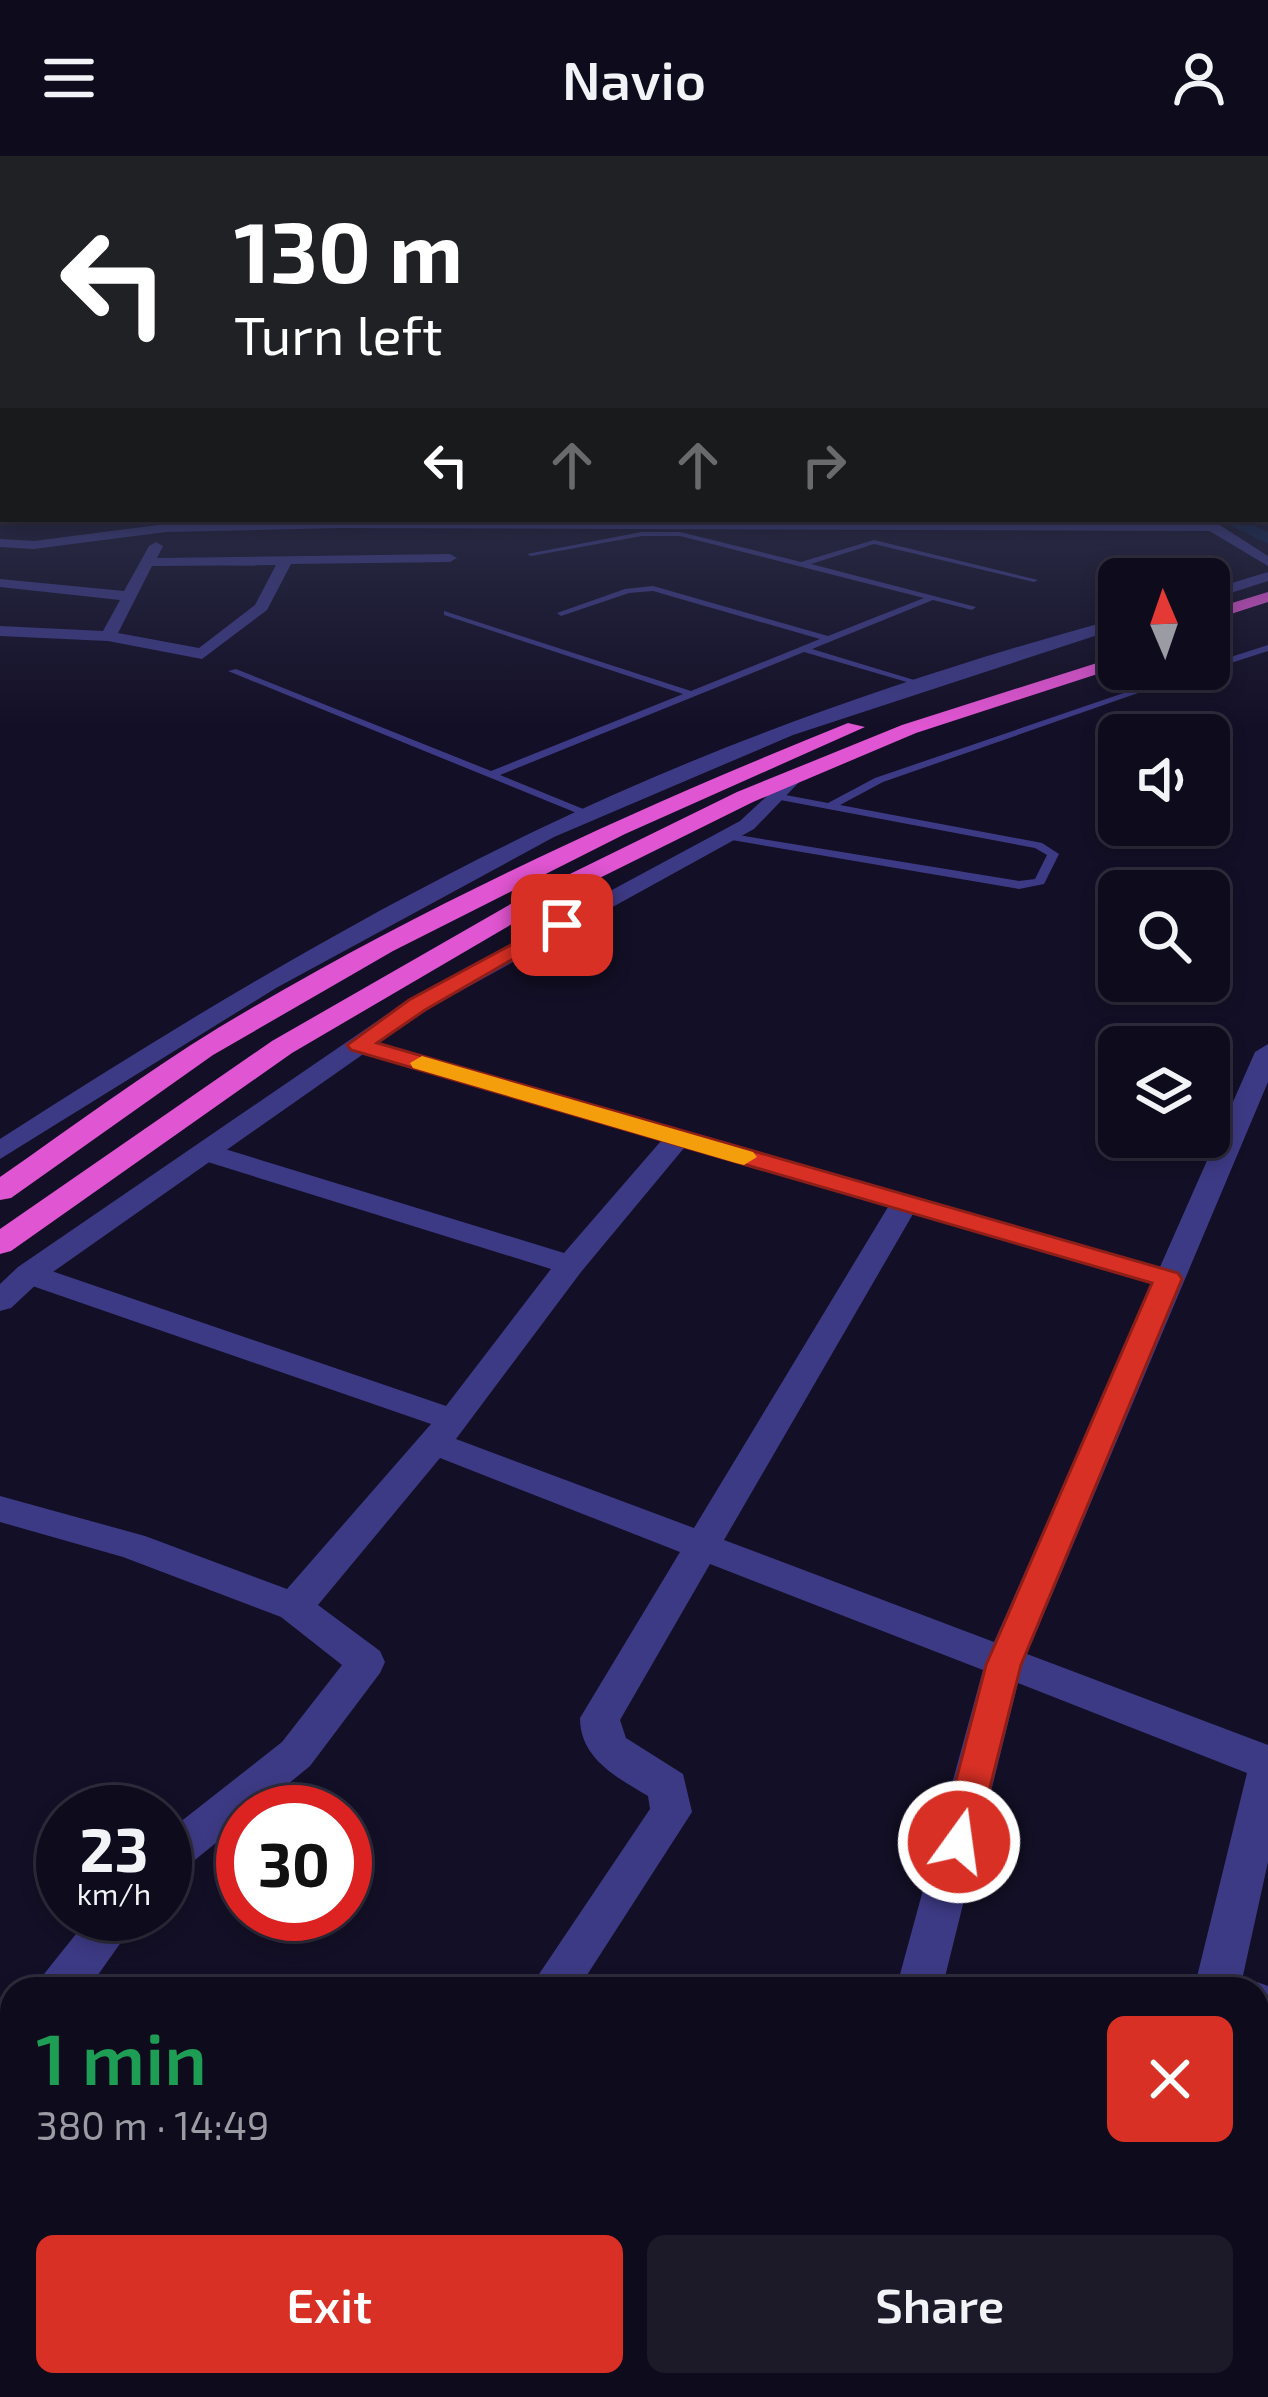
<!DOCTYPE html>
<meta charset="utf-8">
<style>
body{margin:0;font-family:"Exo 2",sans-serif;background:#1c1929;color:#f1f3f6;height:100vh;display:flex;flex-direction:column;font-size:45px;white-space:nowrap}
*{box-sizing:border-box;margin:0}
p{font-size:39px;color:#9b9ba3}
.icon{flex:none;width:66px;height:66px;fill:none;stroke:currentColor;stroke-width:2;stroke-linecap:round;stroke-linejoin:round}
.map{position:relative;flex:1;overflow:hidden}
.panel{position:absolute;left:0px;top:1821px;width:1269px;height:420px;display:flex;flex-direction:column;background:#0e0b1c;border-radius:36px 36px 0 0;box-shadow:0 6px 18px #0003,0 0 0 3px #2e2b3b}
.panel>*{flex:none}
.hud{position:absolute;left:0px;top:0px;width:1269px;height:366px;box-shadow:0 6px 18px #0003,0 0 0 3px #2e2b3b;background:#202124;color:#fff;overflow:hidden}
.needle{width:78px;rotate:358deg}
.controls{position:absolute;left:1098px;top:402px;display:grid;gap:24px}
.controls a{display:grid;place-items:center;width:132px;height:132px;border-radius:18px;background:#0e0b1c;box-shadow:0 6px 18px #0003,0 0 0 3px #2e2b3b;font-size:60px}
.speed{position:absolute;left:36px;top:1629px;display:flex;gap:24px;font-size:60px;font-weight:700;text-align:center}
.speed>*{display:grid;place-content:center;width:156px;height:156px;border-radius:50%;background:#0e0b1c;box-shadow:0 6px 18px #0003,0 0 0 3px #2e2b3b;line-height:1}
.speed small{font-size:30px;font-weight:400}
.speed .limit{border:18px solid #d22;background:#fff;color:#111}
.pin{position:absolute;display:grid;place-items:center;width:102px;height:102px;color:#fff;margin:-51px;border-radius:24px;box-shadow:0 6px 18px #0006}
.me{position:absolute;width:132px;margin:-66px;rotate:14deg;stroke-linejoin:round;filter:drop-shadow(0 0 9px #0008)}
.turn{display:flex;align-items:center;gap:42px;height:252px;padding:0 36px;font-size:54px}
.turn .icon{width:156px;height:156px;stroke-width:2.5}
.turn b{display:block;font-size:84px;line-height:102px}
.lanes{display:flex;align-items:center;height:114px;padding:0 36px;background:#0003;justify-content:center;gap:60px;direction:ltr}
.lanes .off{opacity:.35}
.round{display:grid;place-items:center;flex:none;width:126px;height:126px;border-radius:18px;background:#1c1929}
.summary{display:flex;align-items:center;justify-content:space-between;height:204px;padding:0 36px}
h1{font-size:72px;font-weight:600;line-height:90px;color:#1e9e55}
.cta{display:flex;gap:24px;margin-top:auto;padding:24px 36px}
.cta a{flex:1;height:138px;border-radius:18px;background:#d93025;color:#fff;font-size:48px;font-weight:600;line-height:138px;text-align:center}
.cta a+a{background:#1c1929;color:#f1f3f6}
header{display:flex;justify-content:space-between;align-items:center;height:156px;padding:0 36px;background:#0e0b1c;font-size:54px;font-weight:600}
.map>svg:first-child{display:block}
</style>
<header><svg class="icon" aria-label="menu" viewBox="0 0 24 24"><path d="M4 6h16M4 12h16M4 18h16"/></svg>Navio<svg class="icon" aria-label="person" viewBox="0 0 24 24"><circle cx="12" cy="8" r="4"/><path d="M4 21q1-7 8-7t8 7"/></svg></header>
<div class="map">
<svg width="1268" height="2241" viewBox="0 0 1268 2241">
<rect width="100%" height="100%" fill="#130f26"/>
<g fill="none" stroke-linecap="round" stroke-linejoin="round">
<!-- canal -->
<path fill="#0c2248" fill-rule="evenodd" d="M1217 363H1240L1268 376V388Z"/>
<!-- service -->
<path fill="#3d3a85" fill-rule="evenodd" d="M642 376H680L801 406 874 384 1038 424 1034 426 874 388 811 408 976 451 972 454 933 444 812 493 924 527V531L804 496 500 619 593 657 594 659 589 662 228 515 236 513 491 615 683 538 444 459V455L691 535 820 483 653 435 629 437 561 460 557 457 625 433 653 430 828 480 924 442 680 380H642L531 400 527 398Z
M1268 489V495L1212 513H1207L883 626 840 649 1042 687 1059 698 1044 728 1019 733 726 683 720 680 726 677 1019 725 1035 723 1047 699 1035 692 775 643 770 640 775 637 828 647 875 622 1194 513H1209V508Z"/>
<!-- minor -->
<path fill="#3d3a85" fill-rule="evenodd" d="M1266 258H1268V264H1266Z
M0 259H3V265H0Z
M0 282H3V290H0Z
M1268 307V315L1266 316V308Z
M0 314H3V322H0Z
M1266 339H1268V347H1266Z
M0 341H3V349H0Z
M338 364 1213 367 1220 371 1213 375 338 372 166 376 34 393 0 391V383L34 385 166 368Z
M156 386 163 390 157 402 450 398 457 402 450 406 291 408 267 454 202 503 108 485 0 480V470L103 475 120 444 0 431V423L124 435 149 390ZM276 409 255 449 199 492 118 477 152 410Z
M359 882 1160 1111 1255 896 1268 888V926L1027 1498 1268 1589V1706L1240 1833H1194L1247 1617 1018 1527 942 1833H896L983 1514 710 1408 620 1564 626 1582 683 1618 692 1656 578 1833H529L650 1653 648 1640C618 1622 580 1603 580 1562L680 1396 440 1302 318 1449 380 1495 385 1506 380 1517 310 1610 254 1656H243V1665L180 1716 165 1722V1678L282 1586 342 1509 281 1461 123 1401 0 1366V1340L145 1380 287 1433 431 1268 18 1125 14 1118 18 1111H40L446 1250 551 1113 195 1002 191 996 195 990H215L564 1097 661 985 350 894 347 889ZM684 992 888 1051 694 1372 456 1283 581 1116ZM913 1058 1153 1128 994 1486 724 1384Z
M92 1758H141L88 1833H37L44 1818Z
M1257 1826 1268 1830V1874L1257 1870V1833H1241Z
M12 1874V1934L0 1938V1879Z
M1268 2053V2241H1231L1232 2229H1257V2057Z
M252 2229H309L304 2241H247Z
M713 2229H770L765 2241H708Z
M931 2229H1008L1013 2241H936Z"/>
<!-- tertiary -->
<path fill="#3d3a85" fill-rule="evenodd" d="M1266 356H1268V365L1262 363H1266Z
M1208 368H1218L1268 400V410L1208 374Z
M1268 416V425L1209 444V434Z
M1119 462V472L793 579 554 681 276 832 0 1003V983C174 871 350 764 537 674 722 585 921 516 1119 462Z
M794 615 804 621 754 673 426 854 40 1125 11 1152 0 1155V1128L18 1111 408 844 740 665Z"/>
<!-- trunk -->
<path fill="#e055d1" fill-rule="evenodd" d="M1268 436V446L1209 465V454Z
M1119 500V511L916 577 753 646 541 751 292 897 11 1095 0 1098V1073L272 885 523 741 737 636 902 569Z
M848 567 865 571 625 678 393 795 213 899 11 1042 0 1044V1021C72 971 143 918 218 872 418 752 632 654 848 567Z"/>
</g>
<!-- sky -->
<linearGradient id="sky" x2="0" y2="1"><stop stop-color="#0a0815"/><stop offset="0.45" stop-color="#333752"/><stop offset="1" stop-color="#333752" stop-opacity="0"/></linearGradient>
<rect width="1268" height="571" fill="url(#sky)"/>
<!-- route -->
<path fill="#d93025" stroke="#8d1f18" stroke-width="3" d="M555 765 572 769 425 854 377 887 1178 1117 1182 1123 1021 1509 973 1698 959 1703 946 1698 940 1686 986 1509 1152 1127 351 894 347 889 409 844Z"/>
<!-- slow -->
<path fill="#f59e0b" d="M422 900 753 996 757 1001 744 1009 736 1007 413 912 410 907Z"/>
</svg>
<div class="controls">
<a><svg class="needle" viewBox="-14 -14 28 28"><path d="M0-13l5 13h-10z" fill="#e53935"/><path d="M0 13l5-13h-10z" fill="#9b9ba3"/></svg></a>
<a><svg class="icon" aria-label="sound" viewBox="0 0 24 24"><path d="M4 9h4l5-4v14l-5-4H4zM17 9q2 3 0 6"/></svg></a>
<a><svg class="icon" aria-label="search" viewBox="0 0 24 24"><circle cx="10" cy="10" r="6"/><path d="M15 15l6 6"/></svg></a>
<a><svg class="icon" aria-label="layers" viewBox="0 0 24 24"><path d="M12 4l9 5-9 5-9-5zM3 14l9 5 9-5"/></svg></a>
</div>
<div class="speed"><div>23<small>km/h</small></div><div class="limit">30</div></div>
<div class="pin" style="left:562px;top:769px;background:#d93025"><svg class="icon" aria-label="arrive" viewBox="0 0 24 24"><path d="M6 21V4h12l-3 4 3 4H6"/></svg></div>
<svg class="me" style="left:959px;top:1686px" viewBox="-20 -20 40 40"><circle r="17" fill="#d93025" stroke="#fff" stroke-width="3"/><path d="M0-11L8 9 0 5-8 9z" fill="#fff"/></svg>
<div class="hud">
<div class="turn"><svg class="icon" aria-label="left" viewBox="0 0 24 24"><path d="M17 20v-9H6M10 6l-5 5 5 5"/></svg><div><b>130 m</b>Turn left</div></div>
<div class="lanes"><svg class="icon" aria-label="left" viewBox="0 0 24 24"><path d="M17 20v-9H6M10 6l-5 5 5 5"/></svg><svg class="icon off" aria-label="ahead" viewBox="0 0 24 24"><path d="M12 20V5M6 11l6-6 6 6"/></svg><svg class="icon off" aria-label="ahead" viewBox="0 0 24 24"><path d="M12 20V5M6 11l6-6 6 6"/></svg><svg class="icon off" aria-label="right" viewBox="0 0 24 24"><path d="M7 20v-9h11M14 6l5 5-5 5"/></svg></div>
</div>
<section class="panel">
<div class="summary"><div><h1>1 min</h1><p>380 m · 14:49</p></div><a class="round" style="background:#d93025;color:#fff"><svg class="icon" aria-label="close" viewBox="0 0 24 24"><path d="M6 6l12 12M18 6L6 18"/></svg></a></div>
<div class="cta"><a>Exit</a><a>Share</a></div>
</section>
</div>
